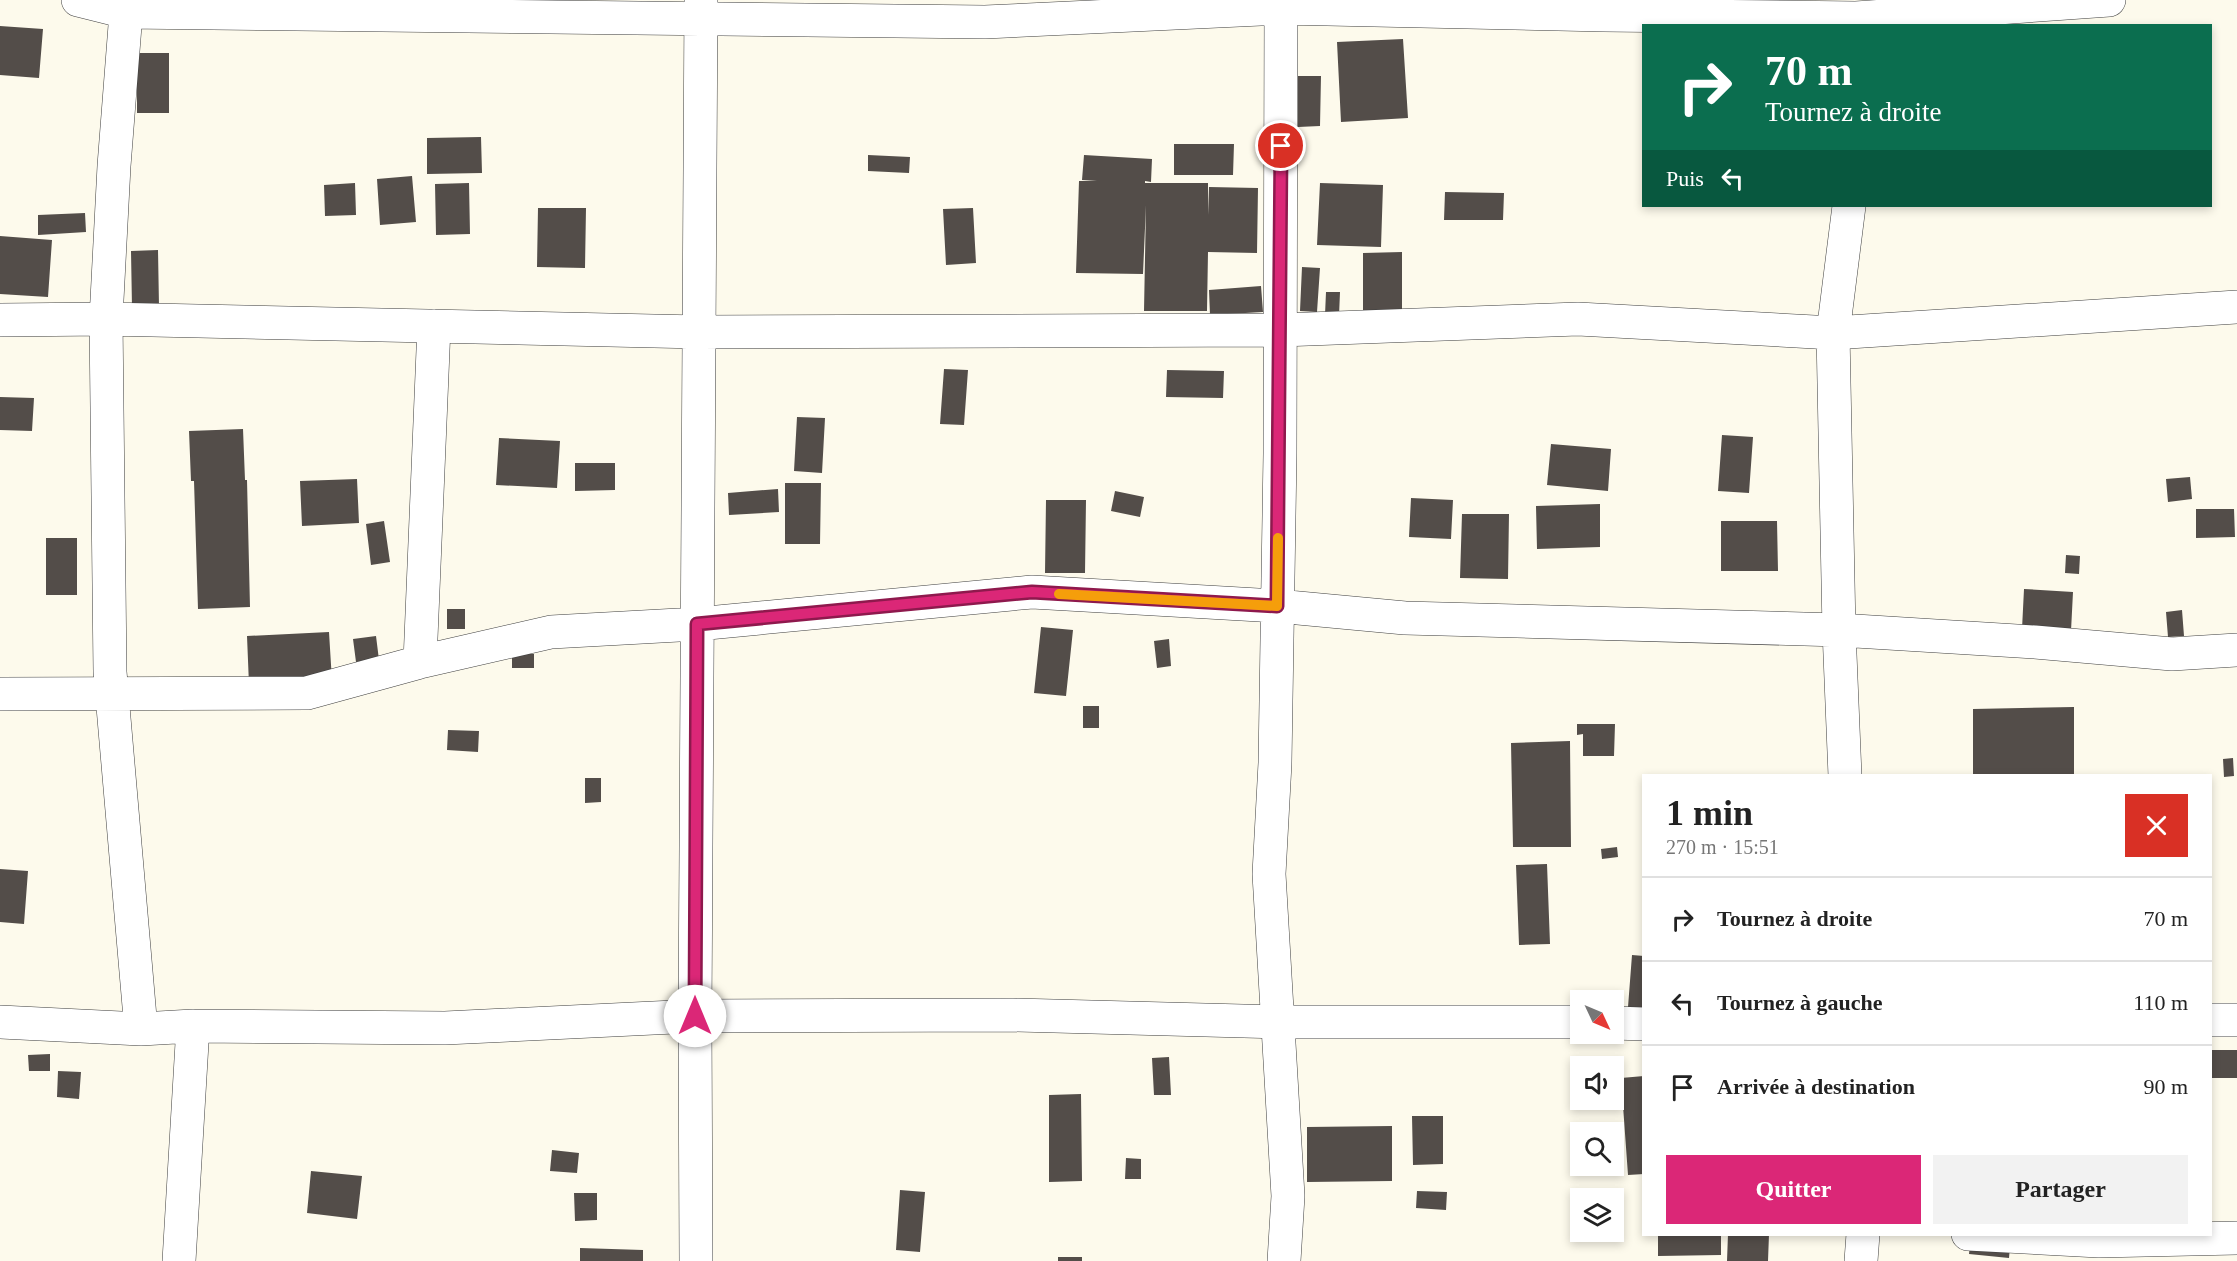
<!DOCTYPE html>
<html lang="fr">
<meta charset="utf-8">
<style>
body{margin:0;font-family:"Times New Roman",serif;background:#f2f2f2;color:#222;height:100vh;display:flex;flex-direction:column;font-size:22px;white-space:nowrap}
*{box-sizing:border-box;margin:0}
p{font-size:20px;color:#767676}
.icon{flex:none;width:33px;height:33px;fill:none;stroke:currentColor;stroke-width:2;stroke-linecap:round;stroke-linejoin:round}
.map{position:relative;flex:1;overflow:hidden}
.drawer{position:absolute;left:1642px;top:774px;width:570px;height:462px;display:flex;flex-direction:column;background:#fff;border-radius:0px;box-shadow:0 3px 9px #0003}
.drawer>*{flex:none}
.top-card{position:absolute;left:1642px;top:24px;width:570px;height:183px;border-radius:0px;box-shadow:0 3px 9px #0003;background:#0b6e4f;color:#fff;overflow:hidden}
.needle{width:39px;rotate:134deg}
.buttons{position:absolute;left:1570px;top:990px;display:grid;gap:12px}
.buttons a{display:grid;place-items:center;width:54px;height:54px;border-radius:0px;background:#fff;box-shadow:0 3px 9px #0003;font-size:30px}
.pin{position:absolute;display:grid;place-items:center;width:51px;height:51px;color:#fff;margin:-26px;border:3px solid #fff;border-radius:50%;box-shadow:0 2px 6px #0007}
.me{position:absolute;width:66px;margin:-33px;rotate:0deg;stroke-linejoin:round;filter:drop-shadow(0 0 4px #0008)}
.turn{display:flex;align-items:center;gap:21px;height:126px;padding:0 24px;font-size:27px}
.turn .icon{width:78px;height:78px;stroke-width:2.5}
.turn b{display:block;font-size:42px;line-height:51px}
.then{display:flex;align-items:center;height:57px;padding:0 24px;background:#0003;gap:12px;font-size:22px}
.round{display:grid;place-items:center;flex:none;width:63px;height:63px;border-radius:0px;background:#f2f2f2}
.headline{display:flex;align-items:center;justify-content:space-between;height:102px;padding:0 24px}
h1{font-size:36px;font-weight:700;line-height:45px}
.action{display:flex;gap:12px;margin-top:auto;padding:12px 24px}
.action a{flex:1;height:69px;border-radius:0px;background:#db2777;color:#fff;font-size:24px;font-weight:700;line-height:69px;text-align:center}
.action a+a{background:#f2f2f2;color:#222}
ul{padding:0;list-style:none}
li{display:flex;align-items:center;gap:18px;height:84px;padding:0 24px;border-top:2px solid #e0e0e0}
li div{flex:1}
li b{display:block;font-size:22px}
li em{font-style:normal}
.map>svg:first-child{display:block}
</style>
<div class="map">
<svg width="2237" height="1261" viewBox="0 0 2237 1261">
<rect width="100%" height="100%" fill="#fdfaec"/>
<!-- building -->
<path fill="#534d49" d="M0 26 43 29 39 78 0 75Z
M1403 39 1408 118 1341 122 1337 42Z
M137 53H169V113H137Z
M1298 76H1321L1320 126 1298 127Z
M481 137 482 173 427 174V138Z
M1174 144H1234L1233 175H1174Z
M868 155 910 157 909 173 868 171Z
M1084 155 1152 159 1151 182 1145 181V183H1208V215L1209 187 1258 188 1257 253 1208 252 1207 311H1144L1146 205 1143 274 1076 273 1079 181H1097L1082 180Z
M412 176 416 222 380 225 377 179Z
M355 183 356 215 325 216 324 185Z
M469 183 470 234 436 235 435 184Z
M1320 183 1383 185 1381 247 1317 245Z
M1445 192 1504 193 1503 220H1444Z
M538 208H586L585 268 537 267Z
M973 208 976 263 946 265 943 209Z
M85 213 86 232 38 235V215Z
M0 236 52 240 48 297 0 294Z
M158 250 159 306 132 307 131 251Z
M1402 252V310L1363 311V253Z
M1302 267 1320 268 1317 312 1300 311Z
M1261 286 1263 312 1210 315 1209 290Z
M1326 292H1340L1339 316 1325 315Z
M944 369 968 370 964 425 940 424Z
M1167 370 1224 371 1223 398 1166 397Z
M0 397 34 398 32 431 0 430Z
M797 417 825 418 822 473 794 471Z
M243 429 245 480H247L250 607 198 609 194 481H191L189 431Z
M1722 435 1753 437 1749 493 1718 491Z
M499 438 560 441 557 488 496 485Z
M1551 444 1611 449 1608 491 1547 485Z
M575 463H615V490L575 491Z
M2190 477 2192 499 2168 502 2166 479Z
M357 479 359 523 302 526 300 481Z
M785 483H821L820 544H785Z
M778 489 779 512 729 515 728 493Z
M1115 491 1144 497 1140 517 1111 511Z
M1411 498 1453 500 1451 539 1409 537Z
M1046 500H1086L1085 573H1045Z
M1600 504V547L1537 549 1536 506Z
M2196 509H2234L2235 537 2196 538Z
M1462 514H1509L1508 579 1460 578Z
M384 521 390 562 371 565 366 524Z
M1721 521H1777L1778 571H1721Z
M46 538H77V595H46Z
M2066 555 2080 556 2079 574 2065 573Z
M2024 589 2073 592 2071 631 2022 629Z
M447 609H465V629H447Z
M2182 610 2184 636 2168 637 2166 612Z
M1041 627 1073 630 1066 696 1034 693Z
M329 632 332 681 249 685 247 636Z
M376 636 379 660 356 662 353 639Z
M1169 639 1171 666 1157 668 1154 641Z
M512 654H534V668H512Z
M1083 706H1099V728H1083Z
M2074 707V776H1973V709Z
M1577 724H1615L1614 756H1583V734L1577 735Z
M448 730 479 731 478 752 447 750Z
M1570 741 1571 847H1513L1511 743Z
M2233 758 2234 776 2224 777 2223 759Z
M585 778H601V802L585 803Z
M1617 847 1618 857 1602 859 1601 849Z
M1547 864 1550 944 1519 945 1516 865Z
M0 869 28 871 24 924 0 922Z
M1632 955 1644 956V1008L1628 1007Z
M2211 1050H2237V1078H2211Z
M50 1054V1071H29L28 1055Z
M1169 1057 1171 1095H1154L1152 1058Z
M58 1071 81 1072 79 1099 57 1097Z
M1644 1076V1174L1628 1175 1621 1078Z
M1081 1094 1082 1181 1049 1182V1095Z
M1412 1116H1443V1164L1413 1165Z
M1392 1126V1181L1307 1182V1127Z
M552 1150 579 1153 577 1173 550 1171Z
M1126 1158 1141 1159V1179H1125Z
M311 1171 362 1176 357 1219 307 1213Z
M900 1190 925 1192 920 1252 896 1250Z
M1417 1191 1447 1192 1446 1210 1416 1208Z
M574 1193H597V1220L575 1221Z
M1658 1234H1721V1255L1658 1256Z
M1728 1234H1769L1768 1261H1727Z
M1971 1234H2011L2009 1258 1969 1254Z
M580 1248 643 1250V1261H580Z
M1058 1257H1082V1261H1058Z"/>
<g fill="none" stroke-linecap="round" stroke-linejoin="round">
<!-- minor casing -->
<g stroke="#3f3f3f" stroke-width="34">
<path id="minor" d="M78 0 126 12 985 22 1281 8 1604 15 1856 18 2109 0
M127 0 114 166 106 319 110 672 141 1029
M1281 0 1280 454 1275 763 1269 874 1288 1196 1284 1261
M0 320 106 319 699 332 1281 330 1578 319 1833 333 2237 307
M420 662 434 326
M0 694 307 693 420 662 551 632 697 624 1032 592 1277 606 1405 618 1839 630 2035 642 2172 654 2237 650
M1845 776 1839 630 1833 333 1849 206
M2211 1020H2237
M0 1022 141 1029 193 1026 445 1028 695 1016 1013 1015 1279 1022H1581
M1614 1023 1644 1024
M1968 1234 2099 1241 2237 1238
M179 1261 193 1026
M696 1261 695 1016 701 0
M1861 1261 1863 1234"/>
</g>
<!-- minor -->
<use href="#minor" stroke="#fff" stroke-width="33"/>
</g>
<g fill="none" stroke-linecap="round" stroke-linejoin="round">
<!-- route casing -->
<g stroke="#8e194d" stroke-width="15">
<path id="route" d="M695 1016 697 624 1032 592 1277 606 1281 146"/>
</g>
<!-- route -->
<use href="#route" stroke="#db2777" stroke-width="10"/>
<!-- slow -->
<path stroke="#f59e0b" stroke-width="10" d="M1059 594 1277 606 1278 538"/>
</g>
</svg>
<div class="buttons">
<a><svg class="needle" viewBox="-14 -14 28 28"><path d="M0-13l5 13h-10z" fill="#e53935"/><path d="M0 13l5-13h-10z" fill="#767676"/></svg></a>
<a><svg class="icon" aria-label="sound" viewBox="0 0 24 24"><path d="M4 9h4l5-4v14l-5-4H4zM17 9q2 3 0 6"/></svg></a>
<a><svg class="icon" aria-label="search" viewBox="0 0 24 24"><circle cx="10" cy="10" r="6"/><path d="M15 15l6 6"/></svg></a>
<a><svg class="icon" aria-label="layers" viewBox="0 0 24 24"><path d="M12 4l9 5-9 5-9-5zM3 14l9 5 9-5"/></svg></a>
</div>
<div class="pin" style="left:1281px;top:146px;background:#d93025"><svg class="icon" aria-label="arrive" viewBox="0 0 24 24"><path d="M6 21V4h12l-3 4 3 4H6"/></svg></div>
<svg class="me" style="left:695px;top:1016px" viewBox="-20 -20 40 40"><circle r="19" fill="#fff"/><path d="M0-13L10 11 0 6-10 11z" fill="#db2777"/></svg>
<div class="top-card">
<div class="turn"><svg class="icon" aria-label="right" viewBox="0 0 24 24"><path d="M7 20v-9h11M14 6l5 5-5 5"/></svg><div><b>70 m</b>Tournez à droite</div></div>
<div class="then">Puis<svg class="icon" aria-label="left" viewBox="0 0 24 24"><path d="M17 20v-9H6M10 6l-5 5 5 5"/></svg></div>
</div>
<section class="drawer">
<div class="headline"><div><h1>1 min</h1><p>270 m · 15:51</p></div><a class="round" style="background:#d93025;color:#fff"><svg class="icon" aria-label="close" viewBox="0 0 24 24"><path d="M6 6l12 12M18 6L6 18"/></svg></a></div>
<ul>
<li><svg class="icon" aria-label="right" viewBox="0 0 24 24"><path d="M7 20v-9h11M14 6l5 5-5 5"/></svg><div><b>Tournez à droite</b></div><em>70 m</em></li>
<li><svg class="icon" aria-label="left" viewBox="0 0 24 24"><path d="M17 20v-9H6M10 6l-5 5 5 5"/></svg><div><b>Tournez à gauche</b></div><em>110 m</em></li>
<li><svg class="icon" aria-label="arrive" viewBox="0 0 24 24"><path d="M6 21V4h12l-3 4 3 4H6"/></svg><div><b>Arrivée à destination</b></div><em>90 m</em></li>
</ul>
<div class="action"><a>Quitter</a><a>Partager</a></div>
</section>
</div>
